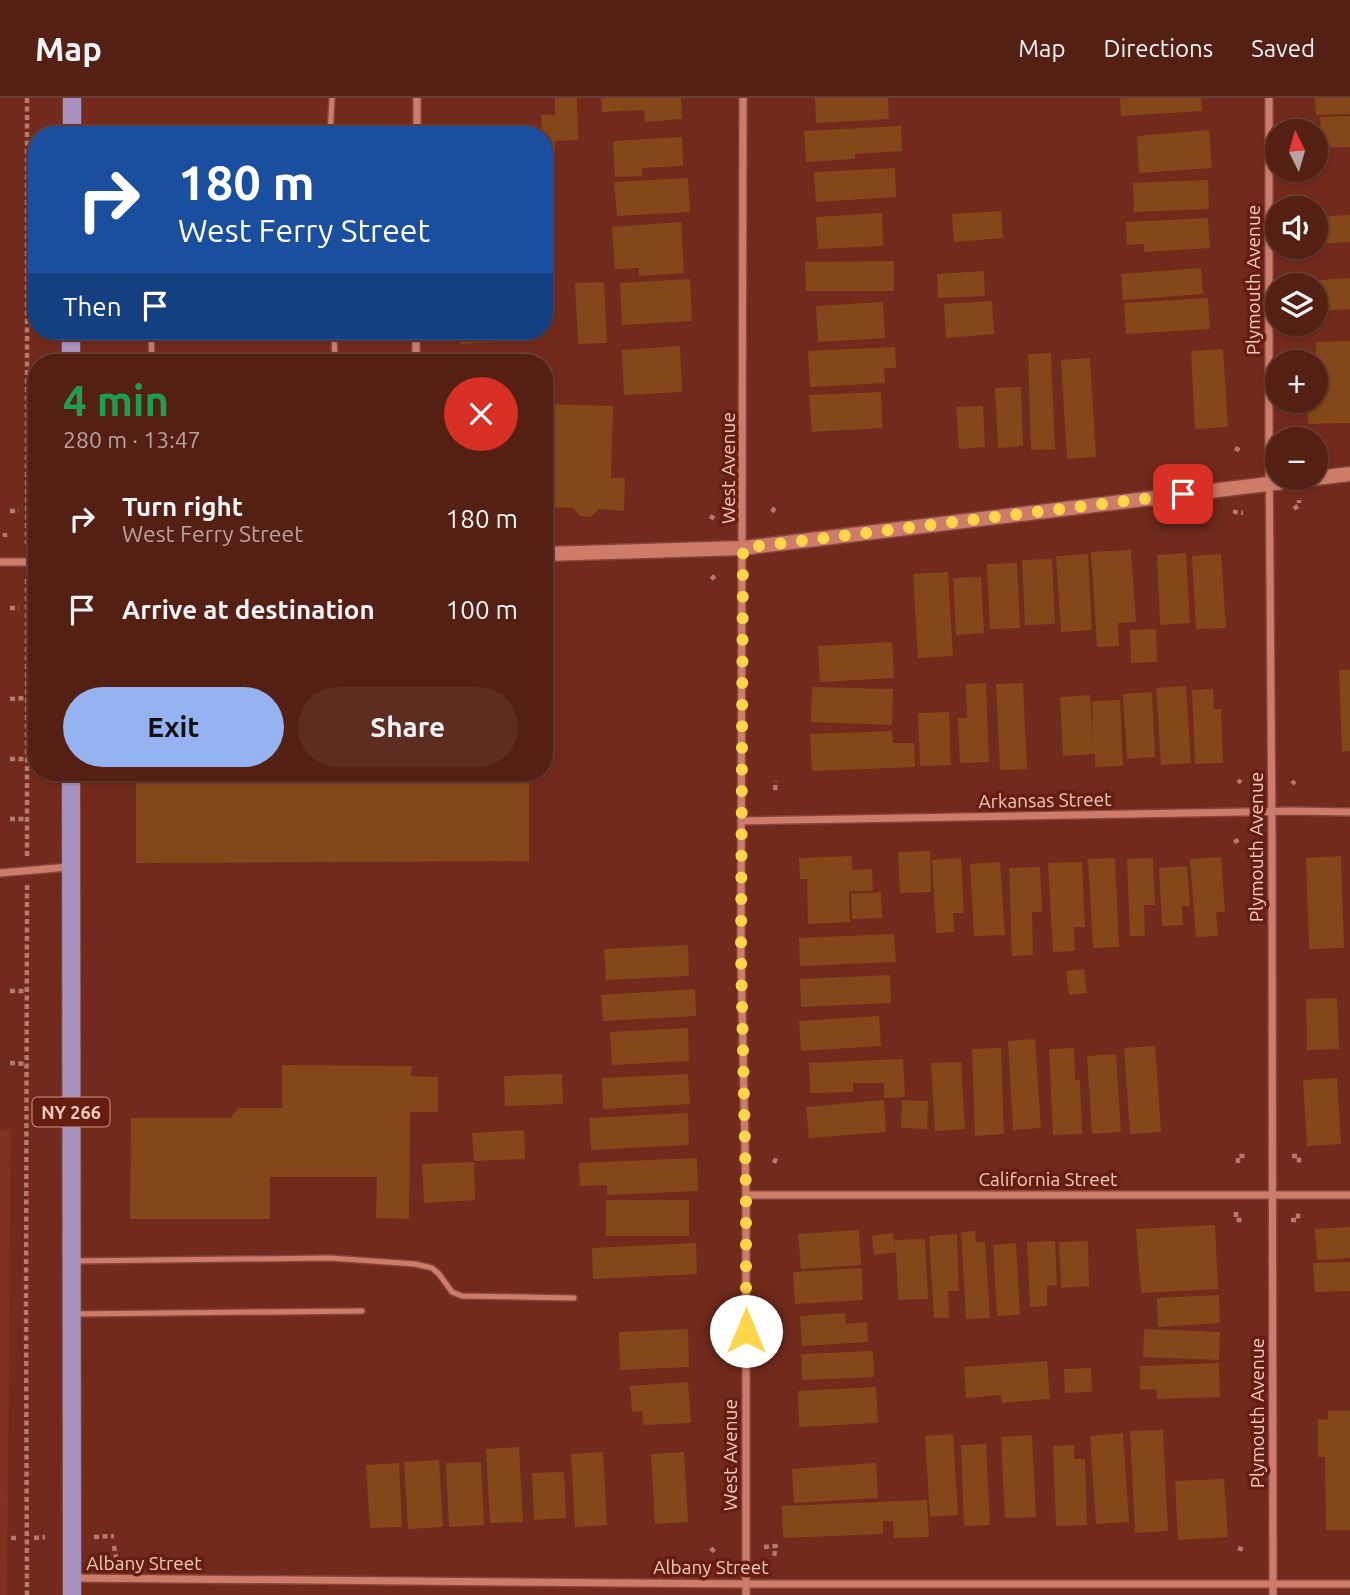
<!DOCTYPE html>
<meta charset="utf-8">
<style>
body{margin:0;font-family:Ubuntu,sans-serif;background:#5e2d22;color:#f1f3f6;height:100vh;display:flex;flex-direction:column;font-size:26px;white-space:nowrap}
*{box-sizing:border-box;margin:0}
p{font-size:23px;color:#b6a3a0}
.icon{flex:none;width:38px;height:38px;fill:none;stroke:currentColor;stroke-width:2;stroke-linecap:round;stroke-linejoin:round}
.map{position:relative;flex:1;overflow:hidden}
.panel{position:absolute;left:28px;top:256px;width:525px;height:427px;display:flex;flex-direction:column;background:#552014;border-radius:28px;box-shadow:0 2px 5px #0004,0 0 0 2px #6b3e34}
.panel>*{flex:none}
.guide{position:absolute;left:28px;top:28px;width:525px;height:214px;border-radius:28px;box-shadow:0 2px 5px #0004,0 0 0 2px #6b3e34;background:#1a4fa0;color:#fff;overflow:hidden}
.needle{width:46px;rotate:355deg}
.controls{position:absolute;left:1265px;top:21px;display:grid;gap:14px}
.controls a{display:grid;place-items:center;width:63px;height:63px;border-radius:50%;background:#552014;box-shadow:0 2px 5px #0004,0 0 0 2px #6b3e34;font-size:35px}
.pin{position:absolute;display:grid;place-items:center;width:60px;height:60px;color:#fff;margin:-30px;border-radius:14px;box-shadow:0 4px 10px #0006}
.me{position:absolute;width:77px;margin:-38px;rotate:0deg;stroke-linejoin:round;filter:drop-shadow(0 0 5px #0008)}
.turn{display:flex;align-items:center;gap:24px;height:147px;padding:0 35px;font-size:32px}
.turn .icon{width:91px;height:91px;stroke-width:2.5}
.turn b{display:block;font-size:49px;line-height:60px}
.then{display:flex;align-items:center;height:66px;padding:0 35px;background:#0003;gap:14px;font-size:26px}
.round{display:grid;place-items:center;flex:none;width:74px;height:74px;border-radius:37px;background:#5e2d22}
.summary{display:flex;align-items:center;justify-content:space-between;height:119px;padding:0 35px}
h1{font-size:42px;font-weight:700;line-height:52px;color:#1e9e55}
.primary-button{display:flex;gap:14px;margin-top:auto;padding:14px 35px}
.primary-button a{flex:1;height:80px;border-radius:42px;background:#95b2f1;color:#111;font-size:28px;font-weight:700;line-height:80px;text-align:center}
.primary-button a+a{background:#5e2d22;color:#f1f3f6}
ul{padding:0;list-style:none}
li{display:flex;align-items:center;gap:21px;height:91px;padding:0 35px}
li div{flex:1}
li b{display:block;font-size:26px}
li em{font-style:normal}
header{display:flex;align-items:center;gap:42px;box-sizing:border-box;height:98px;padding:0 35px;background:#552014;border-bottom:2px solid #6b3e34}
header strong{font-size:33px}
nav{display:flex;gap:38px;margin-inline-start:auto;font-size:24px}
.map>svg:first-child{display:block}
</style>
<header>
<strong>Map</strong>
<nav><a>Map</a><a>Directions</a><a>Saved</a></nav>
</header>
<div class="map">
<svg width="1350" height="1497" viewBox="0 0 1350 1497">
<rect width="100%" height="100%" fill="#712a1b"/>
<!-- built -->
<path fill="#813120" d="M11 1031 7 1497H0V1032Z"/>
<!-- building -->
<path fill="#84471a" d="M555 0H577L578 42 555 43V62H544V37H542L541 17H555Z
M601 0H681L682 21 645 24 644 12 602 14Z
M815 0H888L889 21 816 25Z
M1120 0H1201L1202 13 1121 18Z
M1315 0H1350V16L1316 17Z
M1350 18V49L1322 50 1320 19Z
M901 28 902 53 855 56V61L806 64 804 33Z
M1209 32 1212 70 1139 75 1137 38Z
M682 39 683 68 642 70V78L615 79 613 43Z
M895 70 896 99 816 104 814 74Z
M688 80 690 114 617 118 614 84Z
M1208 82 1209 111 1134 114 1133 85Z
M1001 113 1003 140 954 144 952 116Z
M882 115 883 148 818 151 816 119Z
M1350 117V144L1316 146V119Z
M1208 120 1210 150 1144 154V146L1127 147 1126 124Z
M552 122 553 150H544V123Z
M681 124 684 175 639 178V170L615 171 612 129Z
M894 163V193H806L805 164Z
M1201 170 1203 196 1123 202 1121 176Z
M984 173 985 198 938 200 937 176Z
M1350 180V211L1316 213V187H1305L1304 183Z
M690 181 692 223 622 227 620 185Z
M604 184 607 245 578 246 575 185Z
M1208 200 1210 231 1126 236 1124 205Z
M992 203 994 236 946 240 944 206Z
M883 204 885 240 818 244 816 208Z
M459 233H535L536 242 460 246Z
M1350 243V325L1308 326 1307 303H1316V244Z
M680 248 682 294 624 297 622 252Z
M895 249 896 270H884L885 285 810 289 808 253Z
M1223 251 1228 329 1195 331 1191 253Z
M1051 255 1055 351 1031 352 1028 256Z
M1090 260 1096 359 1067 361 1061 262Z
M1021 289 1023 348 998 350 995 290Z
M881 294 882 330 812 334 809 297Z
M544 306 613 308 611 380H625L624 413 599 411 591 419 580 418 573 410 544 409Z
M983 308 985 349 959 351 956 309Z
M1131 452 1136 524 1118 525 1119 548 1097 549 1091 454Z
M1186 455 1190 525 1160 527 1157 457Z
M1088 456 1092 532 1061 534 1056 458Z
M1221 456 1226 530 1196 531 1192 458Z
M1052 461 1055 526 1025 527 1022 462Z
M1017 465 1020 530 990 531 987 466Z
M948 474 953 558 918 560 913 476Z
M981 479 984 535 956 537 953 480Z
M1156 531 1157 564 1131 565 1130 532Z
M892 544 894 580 820 584 818 548Z
M1339 572H1350V653L1342 654Z
M986 585 989 664 960 665 958 620H967L966 586Z
M1023 585 1027 671 1000 672 996 586Z
M1186 588 1191 665 1161 667 1156 590Z
M812 589 893 591 892 627 811 624Z
M1213 591 1214 611H1221L1223 665 1195 666 1192 592Z
M1152 594 1155 659 1127 661 1123 596Z
M1090 597 1093 647 1092 603 1120 602 1123 668 1095 669V656L1063 658 1060 599Z
M949 614 951 667 920 668 918 615Z
M892 633 893 645H914L915 669 812 673 810 636Z
M136 674H529V763L136 765Z
M930 753 931 794 900 795 898 754Z
M852 758V772L872 771 873 793H849L850 824 808 826 807 781H800L799 760Z
M1341 758 1344 850 1309 851 1306 760Z
M1221 759 1225 814H1216L1218 838 1196 839 1190 761Z
M961 760 964 815H953L954 834 936 835 932 762Z
M1115 760 1119 849 1093 850 1088 761Z
M1153 760 1155 807H1144L1145 838H1130L1127 761Z
M1000 764 1005 837 974 838 970 766Z
M1082 764 1085 829H1074L1075 853 1053 854 1048 765Z
M1187 768 1190 808H1182L1183 827 1162 828 1159 770Z
M1040 769 1042 814H1032L1033 857 1012 858 1009 770Z
M881 794 882 820 852 821 851 796Z
M894 836 896 864 800 868 799 840Z
M688 847 689 878 606 882 604 851Z
M1084 871 1087 895 1069 897 1066 873Z
M890 877 891 905 801 909 800 881Z
M695 891 696 918 603 923 601 897Z
M1337 900 1339 951 1307 952 1306 901Z
M879 918 881 948 801 953 799 923Z
M688 930 689 963 612 967 610 934Z
M1035 941 1041 1030 1013 1032 1008 943Z
M1155 948 1161 1034 1130 1036 1124 950Z
M1001 950 1004 1036 975 1038 972 951Z
M1074 950 1075 982H1080L1082 1036 1053 1037 1049 951Z
M1116 956 1121 1034 1092 1036 1087 958Z
M903 961 905 999 884 1000V985H853V994L810 995 809 965Z
M961 964 965 1031 935 1033 931 965Z
M282 967 412 968 411 978 438 979V1014H410L409 1121 376 1120 377 1079H270V1121H130L131 1020H231L238 1010H282Z
M562 976 563 1006 505 1008 504 978Z
M688 976 690 1006 603 1011 602 980Z
M1337 980 1341 1046 1307 1048 1303 982Z
M884 1002 886 1034 809 1040 806 1009Z
M902 1002 928 1003 927 1031 901 1030Z
M688 1015 689 1047 591 1052 589 1020Z
M524 1032 525 1061 474 1063 472 1035Z
M697 1060 698 1093 607 1097V1087L580 1088 579 1065Z
M474 1064 475 1102 424 1105 422 1066Z
M606 1102H689V1138H606Z
M1215 1127 1218 1191 1141 1195 1136 1131Z
M1350 1129V1160L1317 1162 1315 1131Z
M859 1132 861 1167 801 1171 798 1136Z
M975 1133 976 1144H985L990 1220 966 1221 961 1134Z
M893 1135 895 1151V1142L925 1141 928 1201 898 1202 896 1154 874 1157 872 1138Z
M957 1136 959 1193H948L949 1220H934L929 1138Z
M1055 1143 1057 1187 1047 1188V1208L1030 1209 1027 1144Z
M1088 1143 1089 1188 1061 1190 1059 1144Z
M696 1145 697 1176 593 1181 592 1150Z
M1016 1145 1020 1217 997 1218 993 1147Z
M1350 1164V1193L1315 1194 1313 1165Z
M862 1170 863 1202 795 1206 793 1174Z
M1219 1197 1220 1225 1158 1229 1157 1200Z
M845 1215 846 1226 867 1224 868 1244 802 1248 800 1218Z
M688 1231 689 1269 620 1272 619 1234Z
M1144 1231 1220 1234 1219 1262 1143 1259Z
M873 1253 874 1279 802 1282 801 1256Z
M1047 1263 1050 1301 1002 1305 1001 1297 966 1300 964 1269Z
M1219 1265 1220 1299 1157 1301 1156 1291 1140 1292V1268Z
M1091 1270 1092 1294 1065 1295 1064 1271Z
M688 1284 691 1325 643 1327 642 1313 632 1314 630 1288Z
M876 1289 878 1325 799 1329 798 1293Z
M1328 1313H1350V1432H1326L1325 1359H1318V1321L1328 1322Z
M1163 1332 1168 1433 1135 1435 1130 1333Z
M1123 1335 1129 1424 1096 1426 1090 1338Z
M953 1336 958 1417 930 1419 925 1338Z
M1032 1337 1036 1419 1005 1420 1001 1339Z
M986 1346 990 1427 964 1428 961 1347Z
M1074 1347V1361H1085L1087 1427 1056 1428 1053 1348Z
M519 1349 523 1424 490 1425 486 1351Z
M603 1354 607 1427 575 1429 571 1356Z
M684 1354 688 1424 655 1426 651 1356Z
M439 1362 443 1429 408 1431 404 1364Z
M481 1364 484 1427 449 1429 446 1365Z
M399 1365 402 1429 370 1430 366 1367Z
M876 1365 878 1400 794 1405 792 1371Z
M564 1374 566 1420 534 1422 532 1375Z
M1224 1381 1228 1439 1178 1442 1175 1383Z
M927 1402 929 1439 894 1440 893 1423H883V1436L783 1440 782 1408Z"/>
<g fill="none" stroke-linecap="round" stroke-linejoin="round">
<!-- lane casing -->
<g stroke="#844439" stroke-width="8">
<path id="lane" d="M330 37 332 0
M151 233 152 264
M334 233 335 264
M74 1163 330 1160 415 1166 432 1170 439 1176 452 1194 462 1198 574 1200
M74 1216 362 1213"/>
</g>
<!-- street casing -->
<g stroke="#844439" stroke-width="10">
<path id="street" d="M743 0 741 856 746 1097V1497
M1269 0V346L1272 741 1273 1497
M417 37V0
M416 264V233
M0 464H37
M741 723 1293 713 1350 714
M0 775 69 769
M746 1097H1350
M72 1480 746 1486H1350"/>
</g>
<!-- secondary casing -->
<g stroke="#844439" stroke-width="17">
<path id="secondary" d="M544 456 743 450 1350 376"/>
</g>
<!-- primary casing -->
<g stroke="#844439" stroke-width="20">
<path id="primary" d="M72 37V0
M71 264V233
M71 674 72 1497"/>
</g>
<!-- path -->
<path stroke="#b37a6d" stroke-width="4.5" stroke-dasharray="5 3.5" stroke-linecap="butt" d="M27 0V446
M1290 341H1295
M1235 350 1241 353
M1294 411 1299 407V402
M1236 412 1235 414 1243 415
M10 413H19
M33 413H37
M772 414 776 408
M710 418 717 422
M5 439V435
M711 481 718 476
M10 510H19
M34 510H37
M10 601 27 600
M10 661H27
M1238 682 1241 685
M1292 686 1295 683
M775 692 776 683
M10 721H27
M1234 744 1241 741
M27 758V479
M27 787 26 1211 27 1497
M10 893H27
M10 965 27 966
M1292 1058H1299V1067
M774 1065 777 1058
M1238 1065V1058H1247
M1236 1114V1122H1244
M1291 1122H1298V1113
M94 1439 114 1438
M11 1440H19
M34 1440 45 1439
M114 1448 116 1460
M764 1449 776 1448 774 1458
M711 1450 716 1456
M1238 1450 1244 1452"/>
<!-- lane -->
<use href="#lane" stroke="#cd7c6a" stroke-width="5"/>
<!-- street -->
<use href="#street" stroke="#cd7c6a" stroke-width="7"/>
<!-- secondary -->
<use href="#secondary" stroke="#cd7c6a" stroke-width="14"/>
<!-- primary -->
<use href="#primary" stroke="#a792c0" stroke-width="18"/>
</g>
<g fill="none" stroke-linecap="round" stroke-linejoin="round">
<!-- route -->
<path stroke="#ffd54a" stroke-width="12" stroke-dasharray="0 21.6" d="M746 1233V1097L741 856 743 450 1183 396"/>
</g>
<g text-anchor="middle" dominant-baseline="central" stroke-width="7" stroke-linejoin="round" paint-order="stroke">
<!-- shield labels -->
<rect fill="#651e10" stroke="#ca968a" stroke-width="2" x="32.5" y="999.5" width="77" height="29" rx="5"/>
<g font-size="18" font-weight="bold" fill="#f6cabf">
<text x="71" y="1014">NY 266</text>
</g>
<!-- street labels -->
<g font-size="19" fill="#f6cabf" stroke="#651e10">
<text transform="translate(1253 182) rotate(-90)">Plymouth Avenue</text>
<text transform="translate(728 370) rotate(-90)">West Avenue</text>
<text transform="translate(1045 702) rotate(-1)">Arkansas Street</text>
<text transform="translate(1256 749) rotate(-90)">Plymouth Avenue</text>
<text x="1048" y="1081">California Street</text>
<text transform="translate(1257 1315) rotate(-90)">Plymouth Avenue</text>
<text transform="translate(730 1357) rotate(-90)">West Avenue</text>
<text x="144" y="1465">Albany Street</text>
<text x="711" y="1469">Albany Street</text>
</g>
</g>
</svg>
<div class="controls">
<a><svg class="needle" viewBox="-14 -14 28 28"><path d="M0-13l5 13h-10z" fill="#e53935"/><path d="M0 13l5-13h-10z" fill="#b6a3a0"/></svg></a>
<a><svg class="icon" aria-label="sound" viewBox="0 0 24 24"><path d="M4 9h4l5-4v14l-5-4H4zM17 9q2 3 0 6"/></svg></a>
<a><svg class="icon" aria-label="layers" viewBox="0 0 24 24"><path d="M12 4l9 5-9 5-9-5zM3 14l9 5 9-5"/></svg></a>
<a>+</a>
<a>−</a>
</div>
<div class="pin" style="left:1183px;top:396px;background:#d93025"><svg class="icon" aria-label="arrive" viewBox="0 0 24 24"><path d="M6 21V4h12l-3 4 3 4H6"/></svg></div>
<svg class="me" style="left:746px;top:1233px" viewBox="-20 -20 40 40"><circle r="19" fill="#fff"/><path d="M0-13L10 11 0 6-10 11z" fill="#ffd54a"/></svg>
<div class="guide">
<div class="turn"><svg class="icon" aria-label="right" viewBox="0 0 24 24"><path d="M7 20v-9h11M14 6l5 5-5 5"/></svg><div><b>180 m</b>West Ferry Street</div></div>
<div class="then">Then<svg class="icon" aria-label="arrive" viewBox="0 0 24 24"><path d="M6 21V4h12l-3 4 3 4H6"/></svg></div>
</div>
<section class="panel">
<div class="summary"><div><h1>4 min</h1><p>280 m · 13:47</p></div><a class="round" style="background:#d93025;color:#fff"><svg class="icon" aria-label="close" viewBox="0 0 24 24"><path d="M6 6l12 12M18 6L6 18"/></svg></a></div>
<ul>
<li><svg class="icon" aria-label="right" viewBox="0 0 24 24"><path d="M7 20v-9h11M14 6l5 5-5 5"/></svg><div><b>Turn right</b><p>West Ferry Street</p></div><em>180 m</em></li>
<li><svg class="icon" aria-label="arrive" viewBox="0 0 24 24"><path d="M6 21V4h12l-3 4 3 4H6"/></svg><div><b>Arrive at destination</b></div><em>100 m</em></li>
</ul>
<div class="primary-button"><a>Exit</a><a>Share</a></div>
</section>
</div>
